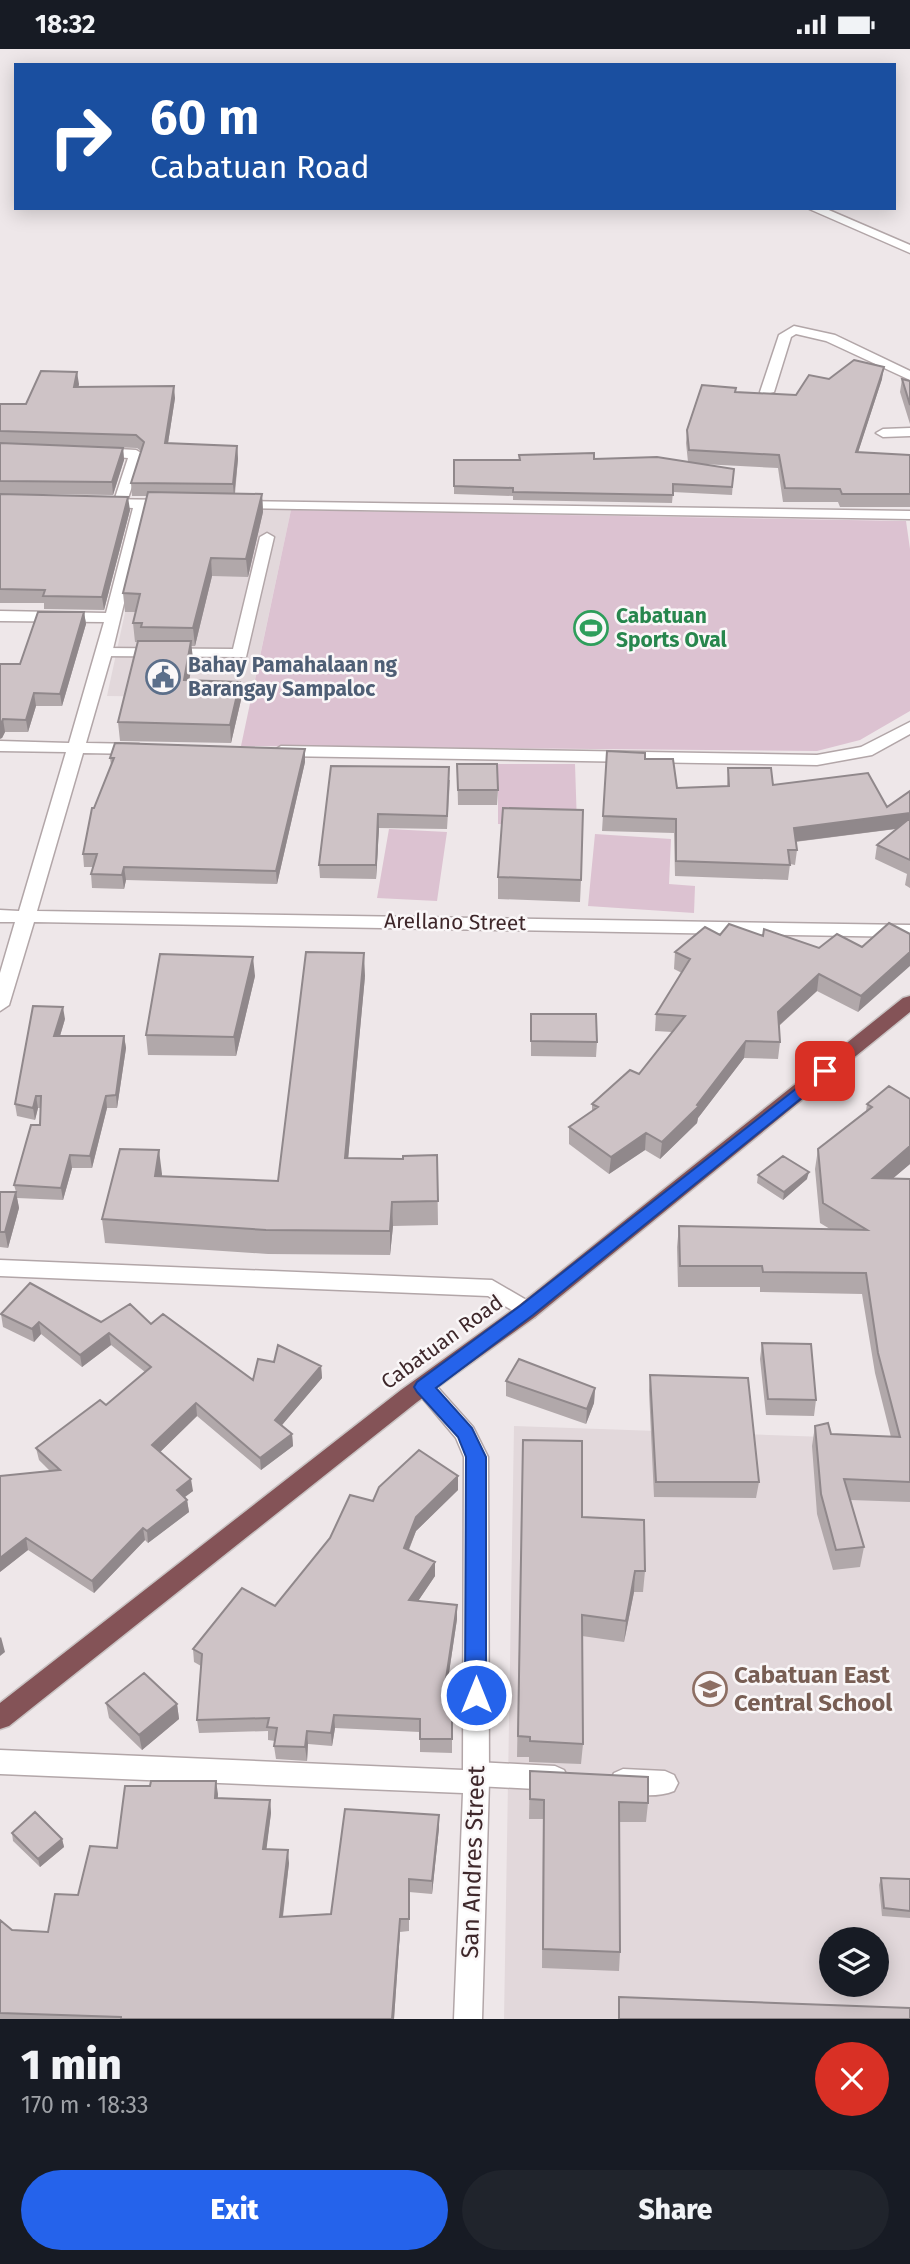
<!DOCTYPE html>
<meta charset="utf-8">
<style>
body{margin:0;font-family:"Fira Sans",sans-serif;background:#20242c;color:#f1f3f6;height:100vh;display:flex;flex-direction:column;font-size:26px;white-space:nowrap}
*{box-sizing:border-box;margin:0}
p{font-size:23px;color:#9ea1a6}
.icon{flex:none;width:38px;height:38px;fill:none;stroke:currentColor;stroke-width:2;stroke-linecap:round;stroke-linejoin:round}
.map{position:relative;height:1970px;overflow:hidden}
.details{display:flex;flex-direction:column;background:#171b24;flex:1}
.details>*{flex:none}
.top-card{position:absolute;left:14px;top:14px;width:882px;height:147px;border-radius:0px;box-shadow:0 4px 18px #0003;background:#1a4fa0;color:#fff;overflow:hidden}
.buttons{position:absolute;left:819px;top:1878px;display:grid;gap:14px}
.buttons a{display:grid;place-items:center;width:70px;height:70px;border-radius:50%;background:#171b24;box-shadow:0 4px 18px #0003;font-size:35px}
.pin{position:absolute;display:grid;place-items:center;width:60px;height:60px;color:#fff;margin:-30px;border-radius:14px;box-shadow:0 4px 10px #0006}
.me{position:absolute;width:77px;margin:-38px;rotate:0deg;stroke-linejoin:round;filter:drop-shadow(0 0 5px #0008)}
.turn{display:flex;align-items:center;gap:24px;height:147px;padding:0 21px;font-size:32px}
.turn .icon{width:91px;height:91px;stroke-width:2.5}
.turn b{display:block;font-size:49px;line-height:60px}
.round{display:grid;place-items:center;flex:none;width:74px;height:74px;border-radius:37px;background:#20242c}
.head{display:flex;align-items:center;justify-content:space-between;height:119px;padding:0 21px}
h1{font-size:42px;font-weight:800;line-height:52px}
.cta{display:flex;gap:14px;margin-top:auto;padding:14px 21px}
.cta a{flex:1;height:80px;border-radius:42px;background:#2563eb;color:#fff;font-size:28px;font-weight:800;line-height:80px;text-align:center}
.cta a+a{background:#20242c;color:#f1f3f6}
.status{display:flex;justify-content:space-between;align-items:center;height:49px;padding:0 35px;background:#171b24;direction:ltr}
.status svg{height:19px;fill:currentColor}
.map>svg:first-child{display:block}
</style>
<div class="status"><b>18:32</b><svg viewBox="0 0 49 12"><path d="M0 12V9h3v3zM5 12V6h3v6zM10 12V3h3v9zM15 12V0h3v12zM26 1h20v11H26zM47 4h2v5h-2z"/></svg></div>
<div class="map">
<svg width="910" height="1970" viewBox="0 0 910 1970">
<rect width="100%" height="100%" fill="#eee7e9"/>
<!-- built -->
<path fill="#e2d8db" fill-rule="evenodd" d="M148 457 291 461 251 649 107 647Z
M514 1377 910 1391V1970H504ZM831 1890H877V1936H831Z"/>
<!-- green -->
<path fill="#dcc2d1" d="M291 461 906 472 910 500V662L860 691 817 702 241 697Z
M498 715H575L577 776 498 775Z
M389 780 447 783 437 852 377 849Z
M595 785 671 790 669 835 695 837 694 864 588 857Z"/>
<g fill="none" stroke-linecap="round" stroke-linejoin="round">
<!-- service casing -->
<g stroke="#b2a6a8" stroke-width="3">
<path id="service" d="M807 159H824L910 196V204Z
M99 399 136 401 143 405 125 458 120 459 113 455 128 409 94 406V400Z
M267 484 274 488 246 608 98 607V601L104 599 233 600 260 488Z
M476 1713 555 1717 564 1721 568 1729 564 1737 555 1741 476 1737 467 1733 463 1725 467 1717Z
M623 1720 665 1722 674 1726 678 1734 674 1742C657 1749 631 1747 614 1740L610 1732 614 1724Z"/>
</g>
<!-- minor casing -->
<g stroke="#b2a6a8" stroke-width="3">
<path id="minor" d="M794 277 835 286 910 322V331L826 292 796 285 791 288 774 343 762 346 760 343 779 286Z
M910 379V387L883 388 876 384 883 380Z
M102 450 170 451 177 455 170 459H147L112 604 86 694 139 695 147 700 139 705 83 704 37 862 910 876V888L34 873 9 956 0 962V924L15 873H0V861L19 862 66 703 0 702V692L69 694 104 573 0 572V562L106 564 133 459 97 457V451Z
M239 452 910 462V470L234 459 232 456Z
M910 673V685L872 706 817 716 281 707 273 702 281 697 817 706 861 698Z
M0 1211 492 1231 535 1256 538 1262 535 1268 527 1270 488 1247 0 1227Z
M424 1329 432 1332 473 1378 488 1408 489 1733 482 1970H454L463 1744 0 1725V1701L463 1721 464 1408 456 1389 413 1338 416 1332Z"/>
</g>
<!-- trunk casing -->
<g stroke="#c9c3c3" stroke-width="3">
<path id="trunk" d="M910 947V963L535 1268 417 1353 9 1677 0 1680V1654L401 1341 519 1256 903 949Z"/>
</g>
<!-- service -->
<use href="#service" fill="#fff" fill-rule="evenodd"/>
<!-- minor -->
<use href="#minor" fill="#fff" fill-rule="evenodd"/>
<!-- trunk -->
<use href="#trunk" fill="#845357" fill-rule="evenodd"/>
</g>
<!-- wall -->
<path fill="#b1a8aa" d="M829 330H882L858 403 910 406V458H840L838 453H783L778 419 702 415 734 420 732 446 673 443 672 454 513 451V447L454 445V411L594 410 688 413 686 394 687 381 736 343 796 346Z
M902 330 910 332V375L900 343Z
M79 335 78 338 175 349 168 394 237 397 238 410 235 445H262L263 463 248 528 212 527 195 597H191L193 610 189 631 241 651 231 694 120 692 118 673 138 593H135L133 574 136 563H125L123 544 147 447H132L131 434 141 402 137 399 28 395 123 399 124 411 113 446 31 445 130 461 104 561 44 560V554H0V355H26Z
M84 563 86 575 62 657H36L28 683H5L2 689 0 615H20Z
M607 702 645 710 677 739 727 737 728 719 773 736 887 758 910 742V839L905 836 907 825 875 810 877 796 896 780 795 793 797 801 795 816 790 815 788 831 675 827 674 784 602 782Z
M110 709 305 713 277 835 126 831 124 840 92 839 91 825 93 818H84L83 805 94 759 111 716Z
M457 715 498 741 497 756H458Z
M331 717 450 731 447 780 379 779 376 830 320 829 319 816Z
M498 828 581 831 580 853 498 850Z
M889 874 858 963 817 942 779 977 780 993 778 1010 744 1009 698 1069 697 1074 660 1110 645 1101 609 1125 569 1095V1078L592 1063V1055L639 1025 672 983 655 982 656 965 682 924 674 920 675 903 720 886 763 887 819 899 862 898Z
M255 927 236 1007 148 1006 146 986Z
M365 927 348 1109 403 1110 437 1106 438 1176 393 1177 390 1206 268 1205 105 1194 102 1170 162 1125V1127L278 1132Z
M531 965 597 993 596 1008 531 1007Z
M65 970 60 987H124L126 999 117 1059H107L92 1119H72L63 1151 17 1149 19 1159 8 1199 0 1198V1143H16L14 1136 40 1076 41 1059H38L35 1071 17 1067 15 1055Z
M889 1037 910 1115 893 1129 910 1130V1453L850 1451 864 1498 860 1518 833 1521 817 1465 812 1397 815 1377 831 1385 891 1388 875 1324 862 1245 760 1243V1238H678L677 1198 679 1177 830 1180 820 1174 815 1120 818 1100 866 1062 867 1055Z
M758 1126 807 1130 783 1151 757 1134Z
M1 1265 101 1273 151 1275 253 1331 274 1313 321 1317 322 1329 282 1376 292 1385 293 1397 261 1421 197 1367 160 1403 193 1442 185 1448 187 1451 189 1463 148 1494 145 1491 94 1544 28 1501 0 1523 50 1422 39 1411 36 1399 106 1356 145 1323 111 1296 82 1318 41 1285 34 1293 3 1278Z
M762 1294 816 1351 814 1367 766 1366 760 1310Z
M650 1326 759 1433 756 1449 654 1448 649 1342Z
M506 1332 595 1339 594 1354 586 1375 506 1347Z
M523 1391 582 1468 645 1522 643 1543H634L624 1593 582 1587 583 1695 581 1715 529 1713V1708H517Z
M458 1441 416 1482 409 1501 435 1527 418 1552 457 1570 445 1650H452V1704L420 1703V1683L335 1679 332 1697 308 1695 307 1712 276 1710 274 1697 275 1692 268 1691V1682L199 1684 197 1671 201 1617 194 1613 193 1600 275 1557 373 1452Z
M106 1654 177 1655 179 1670 142 1701 109 1669Z
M530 1722 648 1754 646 1773H619L620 1903 619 1922 542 1919 543 1770H529Z
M218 1745V1749L270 1751 271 1764 266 1800 289 1814 283 1868 331 1865 439 1766V1779L432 1845 409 1843V1882L400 1883 394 1970H0V1871L12 1881 48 1883 117 1799Z
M12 1784 62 1790 64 1798 40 1818 13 1792Z
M881 1829 910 1830V1869L882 1867 879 1836Z"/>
<!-- shaded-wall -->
<path fill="#90888b" d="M884 318 882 330 854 416 856 403Z
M77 323 79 335 76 351 74 338Z
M174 337 175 349 166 407 165 394Z
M237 397 238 410 234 448 233 435Z
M123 399 124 411 113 446 112 433Z
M262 445 263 463 248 528 246 510Z
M128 448 130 461 104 561 102 548Z
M211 509 212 527 195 597 193 579Z
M84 563 86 575 62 657 60 645Z
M191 592 193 610 186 649 184 631Z
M240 633 241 651 231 694 230 676Z
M34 644 36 657 28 683 26 671Z
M3 670 5 683 2 689 0 690V677Z
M305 700V713L277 835 276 822Z
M910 764V778L792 793 794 779Z
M378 765 379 779 376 830V816Z
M124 818 126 831 124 840 122 826Z
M910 903V917L858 963 861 947Z
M364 904 365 927 346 1133 345 1109Z
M253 908 255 927 236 1007 234 988Z
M819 925 817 942 775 980 778 963Z
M63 958 65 970 56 1000 54 987Z
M124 987 126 999 117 1059 116 1046Z
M746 992 744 1009 698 1069 697 1074 660 1110 662 1093 697 1056Z
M36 1047 38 1059 35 1071 33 1059Z
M106 1047 107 1059 92 1119 90 1107Z
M646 1084 645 1101 609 1125 611 1108Z
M910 1097V1115L870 1149 873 1129Z
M159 1101 162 1125 158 1151 155 1127Z
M70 1106 72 1119 63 1151 61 1139Z
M809 1123 807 1130 783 1151 784 1143Z
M16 1143 19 1159 8 1199 5 1183Z
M392 1153 393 1177 390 1206V1182Z
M39 1273 41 1285 34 1293 32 1280Z
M109 1284 111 1296 82 1318 80 1306Z
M321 1317 322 1329 276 1383 275 1371Z
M595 1339 594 1354 586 1375 587 1360Z
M196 1354 197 1367 154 1409 152 1396Z
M292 1385 293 1397 261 1421 260 1409Z
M458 1427V1441L416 1482 404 1512V1499L416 1468Z
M191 1430 193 1442 178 1453 177 1441Z
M187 1451 189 1463 148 1494 147 1482Z
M143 1479 145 1491 94 1544 92 1532Z
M26 1489 28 1501 0 1523V1509Z
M435 1513V1527L410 1564 409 1551Z
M635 1522 634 1543 624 1593 626 1572Z
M457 1556V1570L443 1664V1650Z
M1 1588 5 1603 0 1607V1589Z
M177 1655 179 1670 142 1701 139 1686Z
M334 1666 335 1679 332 1697 331 1684Z
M307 1682 308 1695 307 1712 305 1698Z
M216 1732 218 1745 216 1762 215 1749Z
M270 1751 271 1764 265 1812 263 1800Z
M439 1766V1779L432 1845V1832Z
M62 1790 64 1798 40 1818 38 1810Z
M288 1801 289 1814 281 1881 280 1868Z
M400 1870V1883L394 1970H392Z"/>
<!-- building -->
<path fill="#cec3c6" stroke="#90888b" stroke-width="2" d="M854 311 884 318 856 403 910 406V445H842L840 440 785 439 779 406 689 401 687 381 702 336 736 339 735 343 796 346 809 326 829 330Z
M41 322 77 323 74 338 174 337 165 394 237 397 233 435 131 434 144 393 136 386 0 382V355H26Z
M902 330 910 332V356Z
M0 394 123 399 112 433 0 432Z
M594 404V410L657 408 734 420 732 438 673 435V446L513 443V439L454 437V411H520L519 406Z
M148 443 262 445 246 510 211 509 193 579 141 578 142 574H133L140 545 123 544Z
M0 445 128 448 102 548 43 547 45 541 0 540Z
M38 563H84L60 645 34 644 26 671 3 670 0 677V615H20Z
M138 592H191L184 631 240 633 230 676 118 673Z
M115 694 305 700 276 822 124 818 122 826 91 825 97 805H83L92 759H94L114 709H110Z
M607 702 645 704V710H673L677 739 729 737 728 719H771L773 736 868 724 887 758 910 742V764L794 779 797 801H788L790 816 676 812V770L603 767Z
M457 715H497L498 741H458Z
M331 717 449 718 447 767 378 765 376 816H319Z
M503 759 583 761 581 831 498 828Z
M910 769V811L877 796Z
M889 874 910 885V903L861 947 819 925 778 963 780 993 746 992 697 1056 699 1057 662 1093 646 1084 611 1108 569 1078 598 1058 592 1055 630 1021 639 1025 685 967 656 965 690 910 675 903 705 878 720 886 729 875 763 887 764 880 819 899 837 885 862 898Z
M306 903 364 904 345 1109 403 1110V1107L437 1106 438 1152 392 1153 390 1182 266 1181 102 1170 120 1100 159 1101 155 1127 278 1132Z
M160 905 253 908 234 988 146 986Z
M33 957 63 958 54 987H124L116 1046 106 1047 90 1107 70 1106 61 1139 14 1136 31 1076H40L41 1047H36L33 1059 15 1055Z
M531 965H596L597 993 531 992Z
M889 1037 910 1050V1097L873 1129 910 1130V1433L844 1430 864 1498 836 1501 821 1445 815 1377 828 1374 831 1385 900 1388 878 1304 866 1224 763 1223 762 1217H680L679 1177 867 1181 823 1154 818 1100 872 1058 867 1055Z
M783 1107 809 1123 784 1143 758 1126Z
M0 1143H16L5 1183H0Z
M30 1234 101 1273 130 1255 151 1275 163 1265 253 1331 258 1310 274 1313 278 1296 321 1317 275 1371 292 1385 260 1409 196 1354 152 1396 191 1430 177 1441 187 1451 147 1482 143 1479 92 1532 26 1489 0 1509V1427L60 1421 36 1399 100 1351 106 1356 151 1318 109 1284 80 1306 39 1273 32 1280 1 1265Z
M762 1294 811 1295 816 1351 768 1350Z
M519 1310 595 1339 587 1360 506 1332Z
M650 1326 748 1329 759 1433H656Z
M523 1391 582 1392V1468L644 1471 645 1522H635L626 1572 582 1566 583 1695 530 1692V1688L518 1687Z
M419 1401 458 1427 416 1468 404 1499 435 1513 409 1551 457 1556 443 1650H452V1690H420V1670L334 1666 331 1684 307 1682 305 1698 274 1697 277 1679 267 1678 269 1669 197 1671 202 1605 193 1600 242 1539 275 1557 330 1489 350 1446 373 1452 379 1438Z
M144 1624 177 1655 139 1686 106 1654Z
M530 1722 648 1728V1754L619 1753 620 1903 543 1900 544 1751 530 1750Z
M151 1732H216L215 1749 270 1751 263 1800 288 1801 280 1868 331 1865 345 1760 439 1766 432 1832 409 1830V1870H400L392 1970H121V1968L0 1964V1871L12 1881 48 1883 55 1845 78 1846 90 1797 117 1799 125 1737H150Z
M35 1763 62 1790 38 1810 12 1784Z
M881 1829 910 1830V1862L884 1859Z
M619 1948 910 1959V1970H619Z"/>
<!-- route -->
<path fill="#2563eb" stroke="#184099" stroke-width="2" d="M825 1017 833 1022 830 1026 533 1266 436 1339 472 1379 486 1408V1646L483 1652 476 1655 468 1652 465 1646 466 1408 458 1388 417 1343 414 1338 417 1333 520 1257Z"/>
<!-- icons -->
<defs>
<g id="stadium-ring" transform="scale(1.75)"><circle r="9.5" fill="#faf7f8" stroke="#2e9e5b" stroke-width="1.5"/><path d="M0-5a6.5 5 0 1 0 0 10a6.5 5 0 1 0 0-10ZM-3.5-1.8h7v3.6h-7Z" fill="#2e9e5b"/></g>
<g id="civic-ring" transform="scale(1.75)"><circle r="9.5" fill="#faf7f8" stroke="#5c6f8a" stroke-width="1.5"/><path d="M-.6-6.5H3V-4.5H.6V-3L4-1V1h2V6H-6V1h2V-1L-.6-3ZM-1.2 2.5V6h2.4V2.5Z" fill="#5c6f8a"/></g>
<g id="school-ring" transform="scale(1.75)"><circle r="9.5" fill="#faf7f8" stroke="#8d6e63" stroke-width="1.5"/><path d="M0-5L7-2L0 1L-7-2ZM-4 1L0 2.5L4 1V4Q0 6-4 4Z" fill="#8d6e63"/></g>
</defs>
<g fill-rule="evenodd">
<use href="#stadium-ring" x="591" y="579"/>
<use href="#civic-ring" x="163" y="628"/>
<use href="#school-ring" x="710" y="1640"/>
</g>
<g text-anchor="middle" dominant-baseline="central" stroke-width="5" stroke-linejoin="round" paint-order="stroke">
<!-- leisure labels -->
<g font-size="21" font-weight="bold" fill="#27864d" stroke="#faf7f8" text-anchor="start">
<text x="616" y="567">Cabatuan<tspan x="616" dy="24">Sports Oval</tspan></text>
</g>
<!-- service labels -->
<g font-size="21" font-weight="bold" fill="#4e5e75" stroke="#faf7f8" text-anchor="start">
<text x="188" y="616">Bahay Pamahalaan ng<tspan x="188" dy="24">Barangay Sampaloc</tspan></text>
</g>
<!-- street labels -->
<g font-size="21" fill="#3e272a" stroke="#faf7f8">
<text transform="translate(455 873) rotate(1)">Arellano Street</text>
<text transform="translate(442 1293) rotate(-36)">Cabatuan Road</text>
</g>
<!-- near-education labels -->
<g font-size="24" font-weight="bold" fill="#785e54" stroke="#faf7f8" text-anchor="start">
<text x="734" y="1626">Cabatuan East<tspan x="734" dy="28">Central School</tspan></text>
</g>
<!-- near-street labels -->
<g font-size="24" fill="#3e272a" stroke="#faf7f8">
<text transform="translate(473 1813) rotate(-88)">San Andres Street</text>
</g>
</g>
</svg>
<div class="buttons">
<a><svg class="icon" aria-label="layers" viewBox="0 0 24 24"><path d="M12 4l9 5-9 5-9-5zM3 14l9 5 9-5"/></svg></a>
</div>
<div class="pin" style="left:825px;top:1022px;background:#d93025"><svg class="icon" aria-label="arrive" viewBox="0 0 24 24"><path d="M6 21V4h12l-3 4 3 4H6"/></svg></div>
<svg class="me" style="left:476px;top:1646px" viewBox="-20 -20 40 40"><circle r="17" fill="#2563eb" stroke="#fff" stroke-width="3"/><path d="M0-11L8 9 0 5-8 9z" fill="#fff"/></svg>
<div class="top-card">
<div class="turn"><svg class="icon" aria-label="right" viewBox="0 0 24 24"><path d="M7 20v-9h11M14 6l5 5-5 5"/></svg><div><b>60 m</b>Cabatuan Road</div></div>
</div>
</div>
<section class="details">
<div class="head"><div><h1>1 min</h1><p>170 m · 18:33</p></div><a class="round" style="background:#d93025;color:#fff"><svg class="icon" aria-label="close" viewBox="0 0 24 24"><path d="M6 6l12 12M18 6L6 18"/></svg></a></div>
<div class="cta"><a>Exit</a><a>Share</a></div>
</section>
